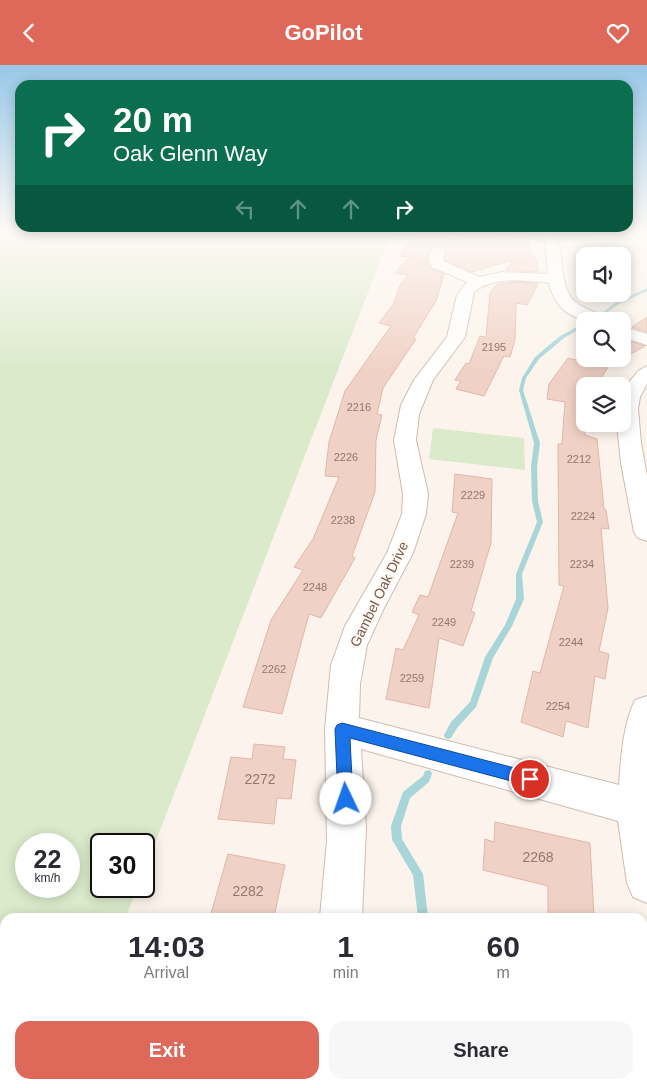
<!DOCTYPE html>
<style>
body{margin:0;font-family:Helvetica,sans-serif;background:#f7f7f7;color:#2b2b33;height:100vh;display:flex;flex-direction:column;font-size:19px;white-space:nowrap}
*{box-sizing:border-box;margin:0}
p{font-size:16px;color:#7c7c81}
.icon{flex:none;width:28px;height:28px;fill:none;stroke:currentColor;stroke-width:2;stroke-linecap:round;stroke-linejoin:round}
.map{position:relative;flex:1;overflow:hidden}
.panel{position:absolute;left:0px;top:848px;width:648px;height:176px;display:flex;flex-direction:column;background:#fff;border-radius:15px 15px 0 0;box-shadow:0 2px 12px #0003}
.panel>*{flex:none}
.banner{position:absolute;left:15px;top:15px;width:618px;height:152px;border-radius:15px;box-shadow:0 2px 12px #0003;background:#0b6e4f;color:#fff;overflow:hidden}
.controls{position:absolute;left:576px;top:182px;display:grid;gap:10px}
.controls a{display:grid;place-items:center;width:55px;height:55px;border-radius:10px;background:#fff;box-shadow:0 2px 12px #0003;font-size:25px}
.speed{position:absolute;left:15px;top:768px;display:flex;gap:10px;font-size:25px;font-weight:700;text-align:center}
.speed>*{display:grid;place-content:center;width:65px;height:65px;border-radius:50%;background:#fff;box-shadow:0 2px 12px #0003;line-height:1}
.speed small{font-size:12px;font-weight:400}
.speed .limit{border:2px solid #111;border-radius:8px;background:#fff;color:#111}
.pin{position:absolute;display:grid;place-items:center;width:42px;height:42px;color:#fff;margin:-21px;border:2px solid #fff;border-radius:50%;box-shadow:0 1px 5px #0007}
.me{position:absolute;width:55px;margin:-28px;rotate:357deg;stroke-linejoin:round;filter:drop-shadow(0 0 4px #0008)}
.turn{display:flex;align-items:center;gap:18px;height:105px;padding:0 15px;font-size:22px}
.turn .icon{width:65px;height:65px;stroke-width:2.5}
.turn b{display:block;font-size:35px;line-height:42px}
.lanes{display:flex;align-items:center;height:48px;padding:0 15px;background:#0003;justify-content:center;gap:25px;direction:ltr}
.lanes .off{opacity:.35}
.eta{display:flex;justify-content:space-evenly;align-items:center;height:85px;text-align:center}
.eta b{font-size:30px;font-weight:700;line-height:35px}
.button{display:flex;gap:10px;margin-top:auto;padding:10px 15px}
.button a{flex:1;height:58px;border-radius:15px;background:#de6859;color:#fff;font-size:20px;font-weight:700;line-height:58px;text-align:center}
.button a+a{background:#f7f7f7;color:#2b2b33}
header{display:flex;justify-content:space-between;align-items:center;height:65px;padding:0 15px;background:#de6859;color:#fff;font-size:22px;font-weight:700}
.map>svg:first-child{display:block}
</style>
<header><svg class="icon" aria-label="back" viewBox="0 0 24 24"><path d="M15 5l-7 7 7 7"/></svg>GoPilot<svg class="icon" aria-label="heart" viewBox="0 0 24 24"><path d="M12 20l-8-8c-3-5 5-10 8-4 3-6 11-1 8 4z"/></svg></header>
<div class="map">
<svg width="647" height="1023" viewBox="0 0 647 1023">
<rect width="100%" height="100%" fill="#fcf4ec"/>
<!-- green -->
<path fill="#dbeacb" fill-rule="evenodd" d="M0 165H392L144 807V779H101V821H138L126 852H5V1019H62L60 1023H0ZM26 779H69V821H26Z
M433 363 524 373 525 405 429 394Z"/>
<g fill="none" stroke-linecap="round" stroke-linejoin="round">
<!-- stream -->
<path fill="#a8d5d7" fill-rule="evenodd" d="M647 223V226L617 240 601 252 598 251 615 238Z
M585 258V261L564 273 539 294 526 313 523 325 540 378 537 402 538 436 543 457 522 509 524 534 512 561 493 593 476 642 457 663 451 673 448 674 445 673 444 670 451 657 470 637 485 592 505 560 516 534V509L537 457 532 436 531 402 534 378 519 325 522 313 535 292 560 271Z
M428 705 431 706 432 709 429 717 410 733 401 761 402 774 423 809 428 852H418L413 810 394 778 392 775 391 761 403 727 423 711 425 706Z
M421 1019H433L434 1023H422Z"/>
</g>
<!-- building -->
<path fill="#f0d1c5" stroke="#e2b6a7" d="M416 165H443L441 170 450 175 457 173 460 165 494 167 523 173H527L529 170 531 190 535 191V195H537L538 207 506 205 513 195 472 207 445 195 446 184 438 180 431 182 426 195 431 204 444 209 436 236 413 273 416 274 383 323 377 349 382 350 376 375 375 427 352 491 355 493 321 553 309 549 282 649 243 642 271 555 303 505 294 502 313 474 339 412 325 411 329 377 345 326 391 261 379 258 393 240 400 221 408 210 395 208 409 192 400 191Z
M520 217 538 219 527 240 516 238 515 275 510 292 504 291 484 331 456 324 461 316 455 315 466 298 469 299 480 271 486 272 490 228 497 219Z
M647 252V267L632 262Z
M622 274 645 281 622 294Z
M579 291 585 294H613L597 320 585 317V370L597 374 604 444 606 445 609 464 601 463 608 543 599 586 609 589 605 614 595 611 588 663 566 656 563 672 521 657 533 606 540 608 564 521 559 520 558 379H562L565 337 547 334 549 319 568 293 576 295Z
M455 409 492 414 491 478 471 546 475 548 463 581 439 573 429 643 386 634 396 583 403 585 419 550 412 547 420 530 428 532 458 448 452 447Z
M254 679 285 682 283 694 296 695 291 734 277 733 274 759 218 754 231 692 252 694Z
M495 757 590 778 594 852H548V821L483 805 485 774 494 777Z
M228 789 285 800 274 852H210Z"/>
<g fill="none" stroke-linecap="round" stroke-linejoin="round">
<!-- minor casing -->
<g stroke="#cebbb1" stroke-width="2">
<path id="minor" d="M445 165H458L455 172 450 173 443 169Z
M540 165H553C566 184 558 209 569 229 577 244 597 244 606 256 578 258 556 248 549 218 526 216 494 210 474 227L465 272 433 315 419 349 416 375 428 429 426 449 413 488 384 543 367 580 360 619 359 653 619 720C621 692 623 660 635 635L647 631V838L633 832 627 818 618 756 361 684 366 763 362 852H320L327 776 325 664 331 600 345 561 387 488 402 449 403 429 394 375 401 340 414 315 447 272 457 230 467 217 432 202 428 194 433 183 438 182 445 186 443 196 479 212 502 207 548 209 545 177Z
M606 165H647V172L625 174Z
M622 261 647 269V280L622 272Z
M647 301V319L640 332 638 344 641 378 647 411V476L638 473 634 467 621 398 617 360 622 359V326L638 306Z
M145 1019H206L208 1023H147Z
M294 1019H342L341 1023H293Z"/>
</g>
<!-- minor -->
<use href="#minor" fill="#fff" fill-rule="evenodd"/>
</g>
<!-- sky -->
<linearGradient id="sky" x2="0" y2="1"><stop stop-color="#98c7e7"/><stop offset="0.54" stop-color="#fefaf6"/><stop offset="1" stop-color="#fefaf6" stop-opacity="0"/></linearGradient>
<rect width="647" height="308" fill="url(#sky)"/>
<!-- route -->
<path fill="#1a73e8" stroke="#114b97" d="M342 658 530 707 535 709 537 714 535 719 530 721 350 673 353 734 351 740 346 742 340 740 338 734 335 664 337 660Z"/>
<g text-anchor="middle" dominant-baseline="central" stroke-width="4.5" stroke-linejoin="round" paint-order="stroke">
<!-- number labels -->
<g font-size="11" fill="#95776c">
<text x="494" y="282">2195</text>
<text x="359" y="342">2216</text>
<text x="346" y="392">2226</text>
<text x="579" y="394">2212</text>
<text x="473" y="430">2229</text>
<text x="583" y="451">2224</text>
<text x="343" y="455">2238</text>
<text x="462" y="499">2239</text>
<text x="582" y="499">2234</text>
<text x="315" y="522">2248</text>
<text x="444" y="557">2249</text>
<text x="571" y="577">2244</text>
<text x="274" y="604">2262</text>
<text x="412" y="613">2259</text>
<text x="558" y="641">2254</text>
</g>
<!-- street labels -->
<g font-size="14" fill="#77594f" stroke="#fef9f3">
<text transform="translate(379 529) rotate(-64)">Gambel Oak Drive</text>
</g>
<!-- near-number labels -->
<g font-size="14" fill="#95776c">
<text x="260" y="714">2272</text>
<text x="538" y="792">2268</text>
<text x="248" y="826">2282</text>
</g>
</g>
</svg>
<div class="controls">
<a><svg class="icon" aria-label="sound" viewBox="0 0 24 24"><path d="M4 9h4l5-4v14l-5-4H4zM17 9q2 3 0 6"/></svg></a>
<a><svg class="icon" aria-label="search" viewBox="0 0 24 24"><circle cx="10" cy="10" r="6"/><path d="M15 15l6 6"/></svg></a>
<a><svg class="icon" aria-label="layers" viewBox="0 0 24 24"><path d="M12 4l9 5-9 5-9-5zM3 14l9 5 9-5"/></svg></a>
</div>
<div class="speed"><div>22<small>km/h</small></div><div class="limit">30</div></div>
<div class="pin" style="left:530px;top:714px;background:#d93025"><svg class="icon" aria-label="arrive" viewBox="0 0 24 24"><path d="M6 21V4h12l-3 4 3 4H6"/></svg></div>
<svg class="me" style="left:346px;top:734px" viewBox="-20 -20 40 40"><circle r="19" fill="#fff"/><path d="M0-13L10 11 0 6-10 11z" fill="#1a73e8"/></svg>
<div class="banner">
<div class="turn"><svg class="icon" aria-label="right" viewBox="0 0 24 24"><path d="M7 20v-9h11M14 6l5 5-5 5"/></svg><div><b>20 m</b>Oak Glenn Way</div></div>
<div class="lanes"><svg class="icon off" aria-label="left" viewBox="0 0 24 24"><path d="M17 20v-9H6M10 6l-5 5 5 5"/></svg><svg class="icon off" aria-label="ahead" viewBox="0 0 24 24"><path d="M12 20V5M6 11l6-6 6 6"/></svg><svg class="icon off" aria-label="ahead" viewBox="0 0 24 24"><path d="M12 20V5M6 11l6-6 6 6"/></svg><svg class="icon" aria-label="right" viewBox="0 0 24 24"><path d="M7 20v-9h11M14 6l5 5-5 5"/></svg></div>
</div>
<section class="panel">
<div class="eta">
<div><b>14:03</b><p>Arrival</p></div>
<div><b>1</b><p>min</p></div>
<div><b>60</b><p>m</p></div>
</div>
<div class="button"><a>Exit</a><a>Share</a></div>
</section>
</div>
